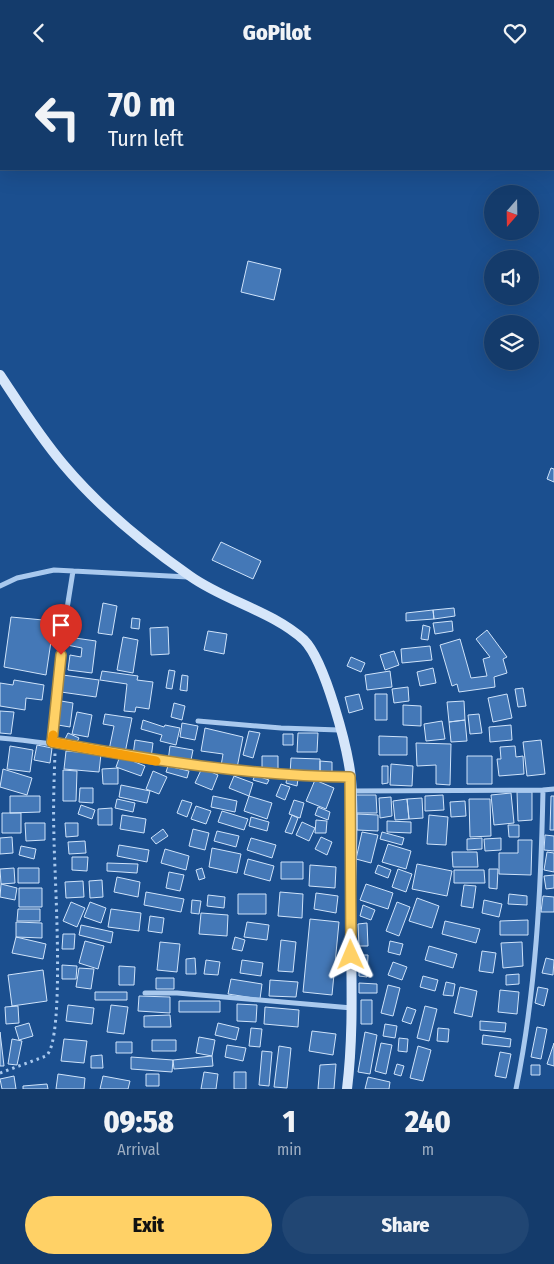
<!DOCTYPE html>
<style>
body{margin:0;font-family:"Fira Sans Condensed",sans-serif;background:#214673;color:#f1f3f6;height:100vh;display:flex;flex-direction:column;font-size:19px;white-space:nowrap}
*{box-sizing:border-box;margin:0}
p{font-size:16px;color:#9dadc1}
.icon{flex:none;width:28px;height:28px;fill:none;stroke:currentColor;stroke-width:2;stroke-linecap:round;stroke-linejoin:round}
.map{position:relative;height:1024px;overflow:hidden}
.drawer{display:flex;flex-direction:column;background:#143b6b;flex:1}
.drawer>*{flex:none}
.banner{position:absolute;left:0px;top:0px;width:555px;height:105px;box-shadow:0 5px 20px #0002,0 0 0 1px #33557e;background:#143b6b;color:#f1f3f6;overflow:hidden}
.needle{width:32px;rotate:200deg}
.buttons{position:absolute;left:484px;top:120px;display:grid;gap:10px}
.buttons a{display:grid;place-items:center;width:55px;height:55px;border-radius:50%;background:#143b6b;box-shadow:0 5px 20px #0002,0 0 0 1px #33557e;font-size:25px}
.pin{position:absolute;display:grid;place-items:center;width:42px;height:42px;color:#fff;margin:-51px -21px;border-radius:50% 50% 50% 0;rotate:-45deg;box-shadow:0 0 5px #0007}
.pin .icon{rotate:45deg}
.me{position:absolute;width:55px;margin:-28px;rotate:359deg;stroke-linejoin:round;filter:drop-shadow(0 0 4px #0008)}
.turn{display:flex;align-items:center;gap:18px;height:105px;padding:0 25px;font-size:22px}
.turn .icon{width:65px;height:65px;stroke-width:2.5}
.turn b{display:block;font-size:35px;line-height:42px}
.eta{display:flex;justify-content:space-evenly;align-items:center;height:85px;text-align:center}
.eta b{font-size:30px;font-weight:800;line-height:35px}
.action{display:flex;gap:10px;margin-top:auto;padding:10px 25px}
.action a{flex:1;height:58px;border-radius:30px;background:#ffd166;color:#111;font-size:20px;font-weight:800;line-height:58px;text-align:center}
.action a+a{background:#214673;color:#f1f3f6}
header{display:flex;justify-content:space-between;align-items:center;height:65px;padding:0 25px;background:#143b6b;font-size:22px;font-weight:800}
.map>svg:first-child{display:block}
</style>
<header><svg class="icon" aria-label="back" viewBox="0 0 24 24"><path d="M15 5l-7 7 7 7"/></svg>GoPilot<svg class="icon" aria-label="heart" viewBox="0 0 24 24"><path d="M12 20l-8-8c-3-5 5-10 8-4 3-6 11-1 8 4z"/></svg></header>
<div class="map">
<svg width="554" height="1024" viewBox="0 0 554 1024">
<rect width="100%" height="100%" fill="#1b4f8f"/>
<!-- building -->
<path fill="#4478b7" stroke="#cfe3fa" d="M248 196 281 204 274 235 241 227Z
M551 403 554 404V417L547 414Z
M221 477 261 496 253 514 212 495Z
M103 538 117 541 112 570 98 568Z
M454 543 455 551 434 554 433 545Z
M433 545 434 554 406 556V548Z
M11 552 54 556 46 610 4 602Z
M132 553 140 554 139 564 131 563Z
M452 556 453 566 435 569 433 558Z
M423 560 430 562 428 575 421 574Z
M168 562 169 589 151 590 150 563Z
M487 565 507 592 503 594 507 608 494 612 495 622 459 627 457 619 452 621 440 580 460 574 471 613 487 611 483 594 490 592 476 574Z
M208 566 227 569 224 589 204 585Z
M68 572 96 576 92 608 68 605 70 590 81 592 82 583 67 580Z
M123 572 138 575 133 608 117 605Z
M430 581 432 595 402 598 401 584Z
M394 586 399 600 385 605 380 590Z
M351 592 365 598 361 607 347 601Z
M433 603 436 618 420 621 417 607Z
M169 605 175 606 172 624 166 623Z
M102 606 138 611 137 615 153 617 149 644 136 642 135 647 124 646 127 619 100 615Z
M390 606 392 622 367 625 365 610Z
M63 610 99 615 96 632 61 627Z
M182 610 188 611 187 626 180 625Z
M14 615 44 620 42 635 26 633 25 645 0 641V618L13 620Z
M408 622 409 636 394 638 392 624Z
M523 623 526 641 518 642 515 624Z
M359 629 363 644 349 648 345 632Z
M375 629H387V655H375Z
M507 629 512 653 493 657 488 633Z
M61 636 73 638 70 662 58 660Z
M464 636 465 655 449 657 447 637Z
M174 638 185 641 182 655 171 652Z
M403 640 421 641V661L403 660Z
M0 646 14 647 11 669 0 668Z
M77 647 92 650 88 672 72 669Z
M105 649 132 653 125 688 109 685 114 661 103 659Z
M479 649 482 668 470 669 468 650Z
M143 655 164 662 165 660 180 663 176 680 160 676 162 670 141 664Z
M465 655 467 676 451 677 449 657Z
M442 656 445 674 426 676 424 659Z
M182 658 198 661 195 675 180 672Z
M511 660 512 675 490 677 489 662Z
M205 663 243 672 237 703 221 701 223 689 201 686Z
M249 666 260 668 253 693 243 690Z
M68 668 79 673 76 679 65 674Z
M298 668H318L317 687H297Z
M283 669H293V680H283Z
M379 671 407 672V690H379Z
M135 675 153 678 151 693 133 690Z
M541 675 545 709 527 711 523 677Z
M416 678 451 679 450 720 436 719V700L417 701Z
M37 680 52 683 50 698 34 695Z
M10 681 33 685 30 707 7 704Z
M170 681 193 685 190 700 168 696Z
M515 681 516 692 523 691 524 709 499 711 497 694H501L500 682Z
M66 686 101 689 99 707 64 704Z
M120 691 145 701 141 711 116 702Z
M262 691H278V705H262Z
M467 691H492V719H467Z
M291 693 320 694V710L290 709Z
M320 696 332 697V711L320 710Z
M391 699 413 701 412 721 390 720Z
M168 701 189 706 187 713 166 707Z
M382 701H388V718L382 719Z
M118 703V719H103L102 704Z
M202 703 218 710 212 725 195 718Z
M3 704 32 713 27 730 0 722Z
M63 705 77 706 76 736H63Z
M153 706 167 712 159 729 146 724Z
M255 710 269 715 267 719 253 715Z
M234 711 253 718 249 731 229 723Z
M287 712 298 714 297 721 286 718Z
M315 715 334 723 326 744 306 736Z
M281 719 290 722 285 735 276 731Z
M121 720 150 726 147 738 119 732Z
M80 723H93V738L79 737Z
M517 727H532V755L518 756Z
M511 728 514 758 494 760 491 730Z
M354 730H376L377 748H354Z
M443 730 444 745 425 746V731Z
M10 731H40V747L10 748Z
M213 731 237 736 235 747 211 742Z
M249 731 272 738 267 754 244 746Z
M551 731H554V765H550Z
M391 732 392 751 380 753 379 733Z
M422 733 423 753 409 754 407 734Z
M117 734 135 738 133 747 115 743Z
M407 734 409 754 395 755 393 736Z
M469 734H490L491 771 470 772Z
M182 735 192 738 187 752 177 748Z
M294 735 304 738 300 753 289 749Z
M465 736 466 751 451 752 450 737Z
M81 740 95 745 92 754 78 749Z
M196 741 211 746 206 759 191 754Z
M318 742 330 747 328 755 315 750Z
M112 743V760H98V744Z
M222 746 248 754 244 765 218 757Z
M2 748H21V768H2Z
M357 749 378 750V766L357 765Z
M122 750 146 754 144 768 120 764Z
M292 750 298 753 292 769 285 767Z
M429 750 448 752 446 780 427 779Z
M251 752 269 757 267 766 249 761Z
M316 755 327 756 326 768H315Z
M387 756 411 757V768L387 767Z
M302 757 315 763 309 776 296 770Z
M25 758H45V775L26 776Z
M65 758H78V771L66 772Z
M508 760H519V772H509Z
M163 764 168 771 156 779 151 773Z
M193 764 209 768 205 785 189 781Z
M217 766 239 771 236 782 214 776Z
M362 767 378 770 371 798 356 794Z
M382 767 404 773 402 780 380 774Z
M545 770 554 771V786L544 785Z
M12 772 13 788 0 789V773Z
M321 772 332 777 327 790 315 784Z
M251 773 276 780 272 793 247 785Z
M482 773V784L467 785V774Z
M501 773V785L485 786 484 774Z
M518 775H532L531 810 499 809V788H518Z
M85 776 86 788 69 789 68 777Z
M388 779 411 786 406 804 382 797Z
M119 780 149 785 147 797 117 791Z
M21 781 36 784 34 794 19 790Z
M212 783 241 789 237 808 209 802Z
M165 784 189 791 186 805 161 798Z
M452 787H477L478 802H453Z
M547 787 554 788V807L544 805Z
M72 792H88L87 806 72 805Z
M248 794 274 801 270 816 244 809Z
M281 797H303V814H281Z
M107 798 138 799 137 808 107 806Z
M417 799 452 806 447 831 412 824Z
M310 800 336 802 335 823 309 821Z
M378 800 391 805 388 813 375 808Z
M14 803 15 818 1 819 0 804Z
M18 803H39V818H18Z
M202 803 205 813 199 815 196 805Z
M398 804 412 809 406 827 392 822Z
M489 804H498L497 824 489 823Z
M454 805H484L485 818H454Z
M169 807 184 810 180 826 166 823Z
M554 810V823L546 824 544 811Z
M117 812 140 817 138 832 114 827Z
M102 815 103 832 90 833 89 816Z
M83 816 84 832 66 833 65 817Z
M1 819 17 823 15 835 0 832Z
M366 819 393 828 388 844 360 835Z
M464 820 476 821 473 843 461 841Z
M19 823H42V842H19Z
M146 827 184 834 181 847 144 840Z
M280 827 303 829 302 853 278 851Z
M316 828 338 831 336 848 314 844Z
M238 829H266V849H238Z
M509 829 527 831V840L508 839Z
M208 830 225 832 224 843 207 841Z
M543 831 554 832V847H541Z
M417 833 439 841 432 863 409 856Z
M192 835 201 836 199 849 191 848Z
M484 835 502 839 499 852 482 848Z
M71 837 85 843 77 862 63 856Z
M90 837 106 843 101 858 84 852Z
M397 837 410 842 399 871 386 866Z
M363 840 375 845 371 855 360 851Z
M18 844H40V856H17Z
M111 844 141 848 139 866 108 862Z
M201 848 228 850 227 871 199 869Z
M150 851 164 853 162 868 148 866Z
M310 854 339 857 332 930 303 927Z
M528 855V870H500V856Z
M445 856 480 864 476 878 442 869Z
M16 857 42 858V873L16 872Z
M247 857 269 860 267 875 244 872Z
M367 858 368 881H359L358 859Z
M81 860 113 867 111 878 79 870Z
M63 869H75L74 884H62Z
M16 872 46 879 43 894 12 888Z
M235 872 245 875 242 886 232 884Z
M281 875 296 877 293 907 278 906Z
M85 876 104 881 98 904 79 898Z
M390 876 403 879 400 890 388 887Z
M160 877 180 879 177 907 157 905Z
M522 877 523 901 503 903 501 878Z
M429 881 457 889 453 903 425 895Z
M482 886 496 888 493 908 479 906Z
M359 890H368L367 912 359 911Z
M195 893 196 909H186V894Z
M546 893 554 895 553 910 542 908Z
M206 895 220 897 218 910 204 909Z
M242 895 263 898 261 911 240 908Z
M393 897 407 902 402 915 388 910Z
M62 900 77 901 76 914H62Z
M119 901 135 902 134 920H119Z
M79 903 94 904 91 924 76 922Z
M43 905 47 936 12 941 8 910Z
M519 909V919L506 920V910Z
M423 911 438 915 435 926 420 922Z
M156 913H174V924H156Z
M231 914 262 919 260 934 228 929Z
M270 915 298 917 296 932 269 931Z
M446 917 455 919 453 931 443 930Z
M359 918 377 919V928H359Z
M388 920 400 923 393 951 381 948Z
M460 922 477 926 472 952 454 948Z
M538 922 548 924 544 941 535 938Z
M500 925 519 927 517 949 498 947Z
M95 927H127V935H95Z
M139 931 170 932V948L138 946Z
M361 935H372V959H361Z
M179 936H220V947H179Z
M237 939 257 940 256 957 237 956Z
M68 940 94 943 92 959 66 956Z
M111 940 128 942 124 969 107 967Z
M18 941 19 958 6 959 5 942Z
M425 941 437 944 429 976 417 973Z
M265 942 299 945 298 962 264 959Z
M407 942 416 945 411 959 402 956Z
M170 950 171 962H144V951Z
M480 956 506 958 505 967 480 965Z
M29 958 33 971 19 975 15 962Z
M218 958 239 963 236 975 215 970Z
M385 959 397 961 395 973 383 971Z
M537 962 547 964 541 994 531 992Z
M251 963 262 964 260 982 249 981Z
M438 963 449 964 448 977 437 976Z
M312 966 336 969 333 990 309 986Z
M0 967 4 1001H0Z
M365 967 377 970 370 1009 358 1007Z
M483 970 511 974 510 982 482 979Z
M199 972 215 975 212 991 196 988Z
M399 973 408 974 407 987 398 986Z
M12 974 22 976 17 1000 8 999Z
M64 974 87 976 84 998 61 996Z
M152 975H176V986H152Z
M116 977H132V988H116Z
M381 978 392 980 386 1009 375 1006Z
M554 978V1001L547 999Z
M227 980 246 983 243 996 225 992Z
M279 981 291 983 287 1023 274 1022Z
M418 981 431 985 423 1016 410 1013Z
M262 986 272 987 269 1021 259 1020Z
M500 987 511 989 506 1013 495 1011Z
M102 990 103 1003H91V991Z
M212 991 213 1001 174 1004 173 995Z
M131 992 173 995 172 1007 131 1004Z
M336 999 334 1024H318L320 1000Z
M397 999 404 1001 401 1011 394 1009Z
M531 1000H540V1010H531Z
M204 1007 218 1009 216 1024H201Z
M234 1007H246V1024H234Z
M58 1009 85 1013 84 1024H56Z
M146 1009H159V1021H146Z
M14 1011 16 1024H2L0 1014Z
M103 1011 130 1016 128 1024H100Z
M368 1012 390 1017 389 1024H365Z
M47 1019 48 1024H23V1021Z"/>
<g fill="none" stroke-linecap="round" stroke-linejoin="round">
<!-- path -->
<path stroke="#a9c9ee" stroke-width="3" stroke-dasharray="2.5 4" stroke-linecap="butt" d="M447 0H470
M0 1008 46 991C66 975 54 805 54 772 53 744 54 716 55 688"/>
<!-- street -->
<path stroke="#a9c9ee" stroke-width="5" d="M0 521 17 513 54 505 188 512
M198 656 281 663 339 665
M0 673C62 678 122 691 184 700 239 708 295 712 350 712
M52 677 62 575 73 506
M351 726 543 725
M145 928H177L352 943
M516 1024C536 926 541 825 543 725L554 724"/>
<!-- secondary -->
<path stroke="#d6e6fa" stroke-width="10" d="M0 310C20 340 39 371 63 399 99 442 144 479 190 511 225 536 272 546 304 575 325 596 348 684 351 714 355 760 350 808 351 854 351 911 354 967 347 1024"/>
</g>
<g fill="none" stroke-linecap="round" stroke-linejoin="round">
<!-- route casing -->
<g stroke="#a68842" stroke-width="12">
<path id="route" d="M61 590 52 677C151 695 250 711 350 712L351 890"/>
</g>
<!-- route -->
<use href="#route" stroke="#ffd166" stroke-width="9"/>
<!-- slow -->
<path stroke="#f59e0b" stroke-width="9" d="M53 670 52 677 156 696"/>
</g>
</svg>
<div class="buttons">
<a><svg class="needle" viewBox="-14 -14 28 28"><path d="M0-13l5 13h-10z" fill="#e53935"/><path d="M0 13l5-13h-10z" fill="#9dadc1"/></svg></a>
<a><svg class="icon" aria-label="sound" viewBox="0 0 24 24"><path d="M4 9h4l5-4v14l-5-4H4zM17 9q2 3 0 6"/></svg></a>
<a><svg class="icon" aria-label="layers" viewBox="0 0 24 24"><path d="M12 4l9 5-9 5-9-5zM3 14l9 5 9-5"/></svg></a>
</div>
<div class="pin" style="left:61px;top:590px;background:#d93025"><svg class="icon" aria-label="arrive" viewBox="0 0 24 24"><path d="M6 21V4h12l-3 4 3 4H6"/></svg></div>
<svg class="me" style="left:351px;top:890px" viewBox="-20 -20 40 40"><path d="M0-17L14 15 0 8-14 15z" fill="#ffd166" stroke="#fff" stroke-width="4"/></svg>
<div class="banner">
<div class="turn"><svg class="icon" aria-label="left" viewBox="0 0 24 24"><path d="M17 20v-9H6M10 6l-5 5 5 5"/></svg><div><b>70 m</b>Turn left</div></div>
</div>
</div>
<section class="drawer">
<div class="eta">
<div><b>09:58</b><p>Arrival</p></div>
<div><b>1</b><p>min</p></div>
<div><b>240</b><p>m</p></div>
</div>
<div class="action"><a>Exit</a><a>Share</a></div>
</section>
